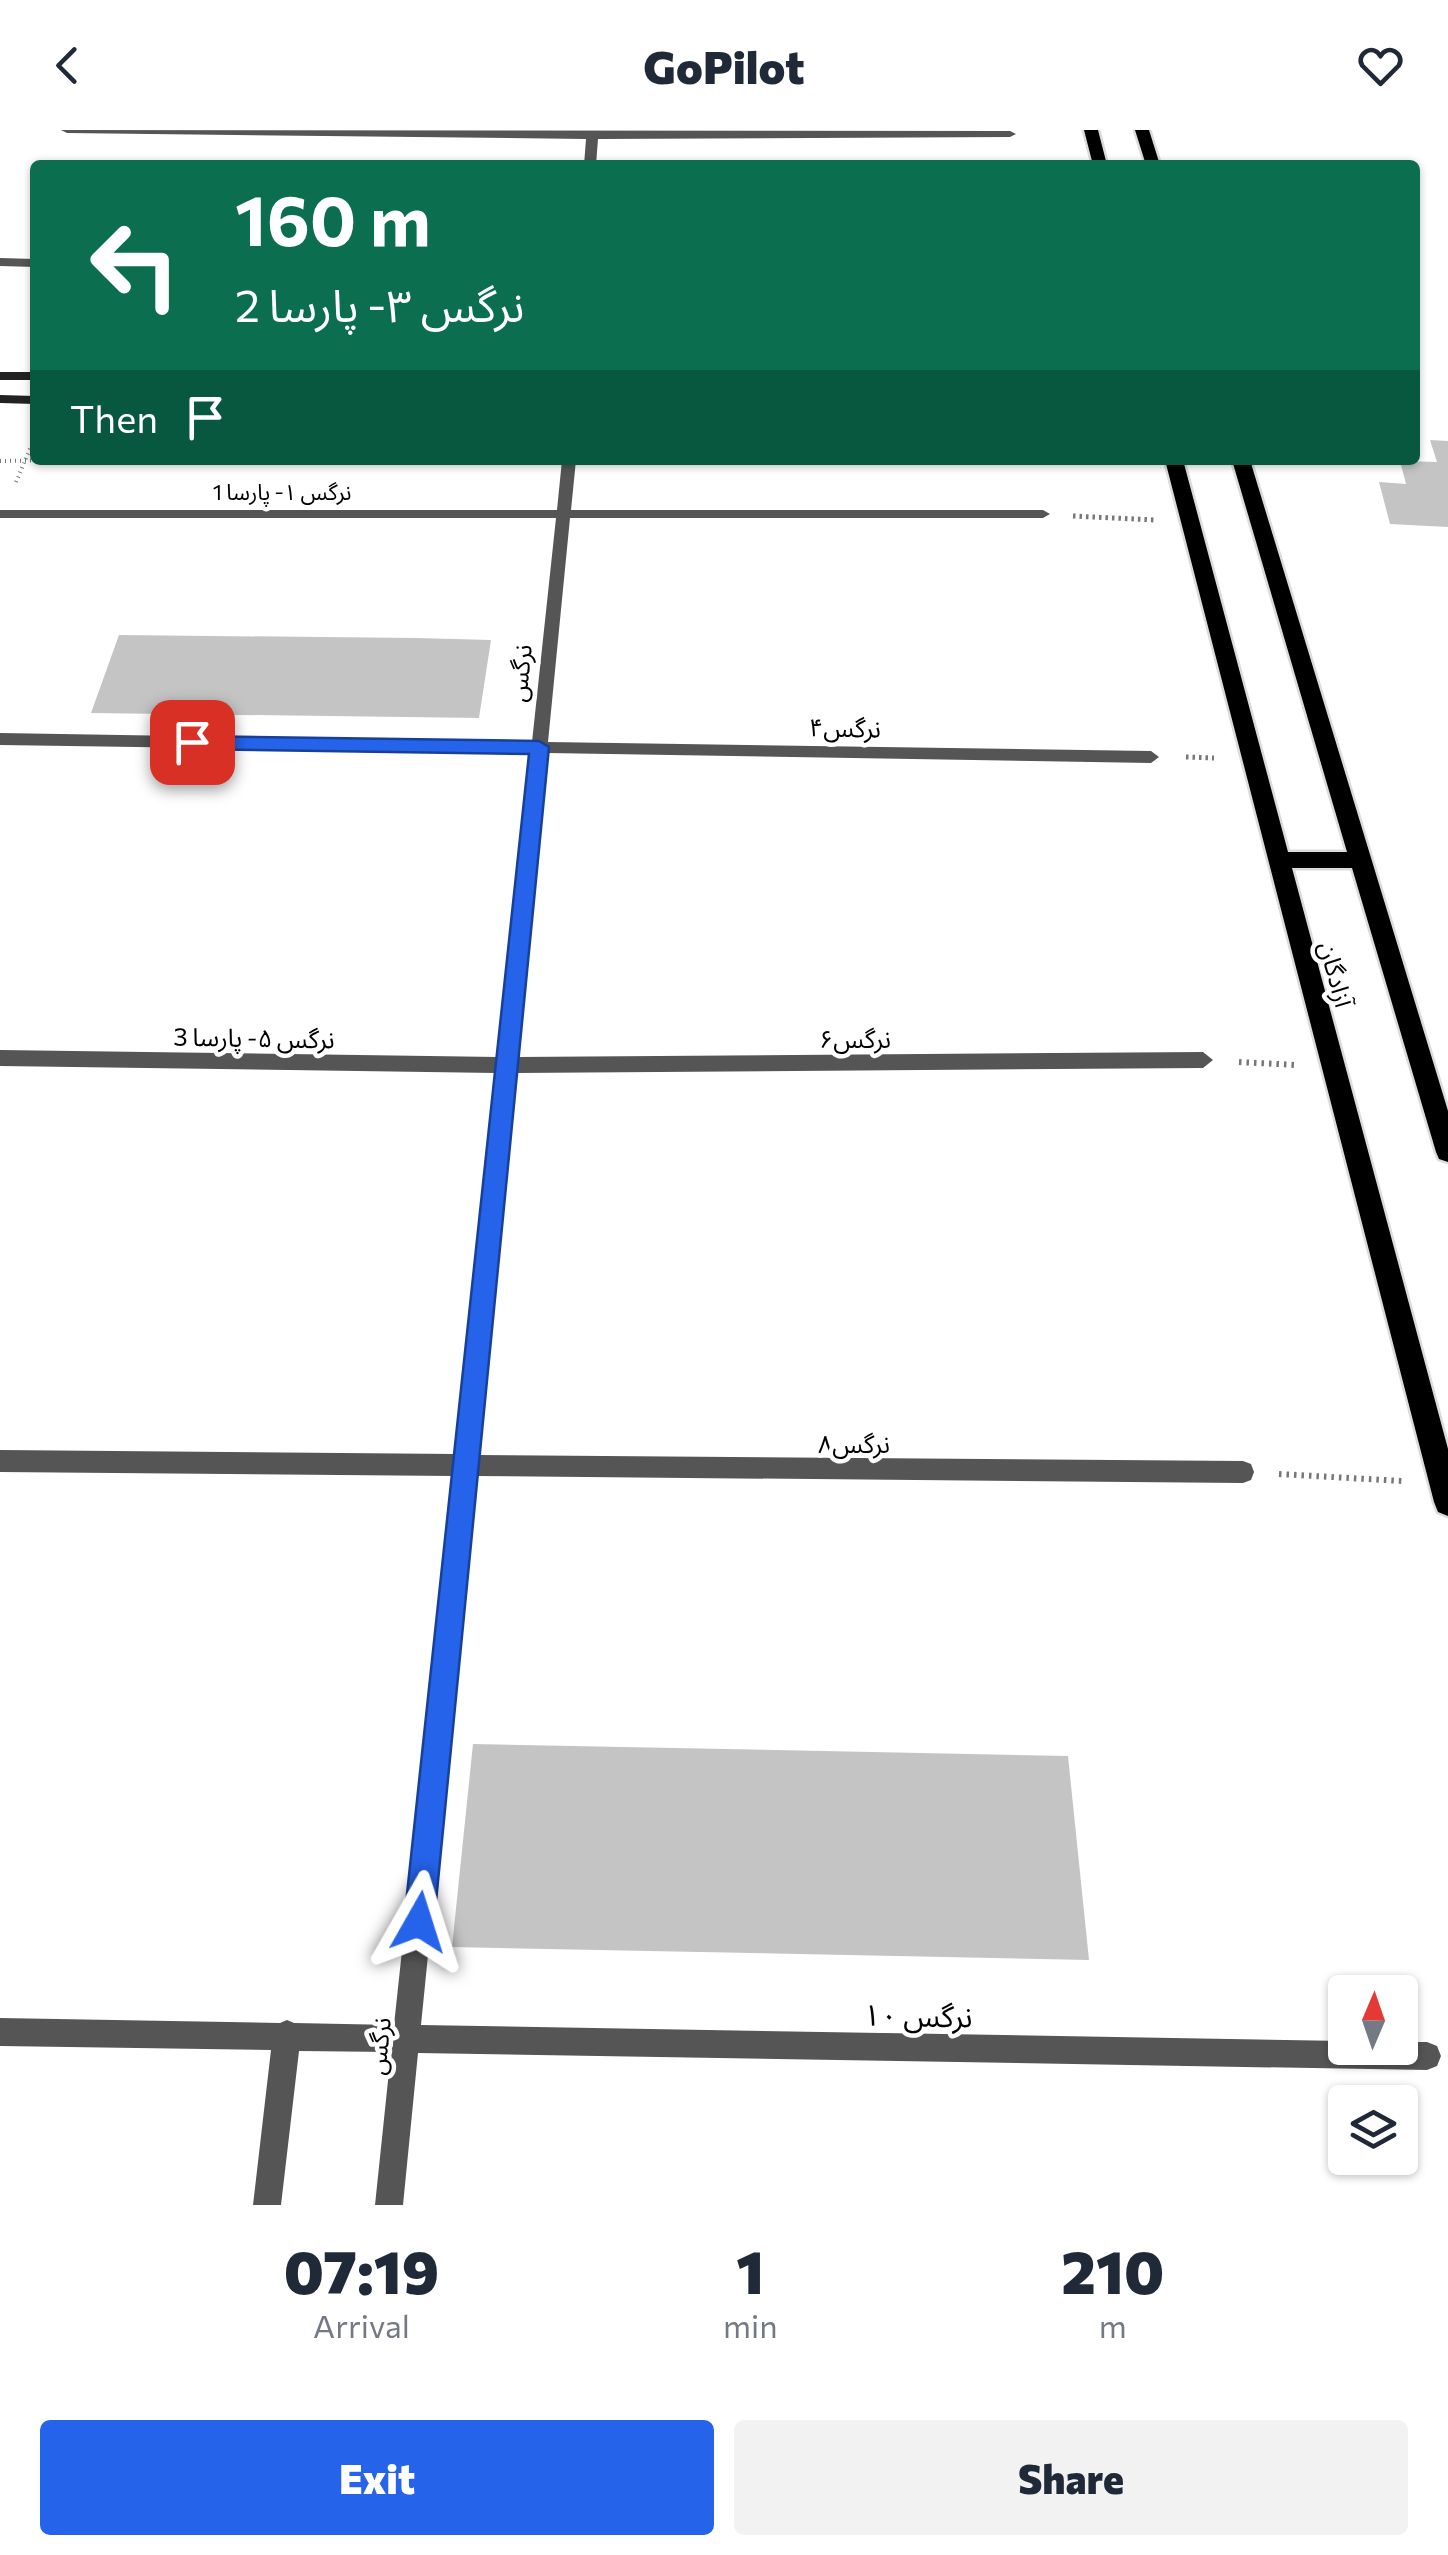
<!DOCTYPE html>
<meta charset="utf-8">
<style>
body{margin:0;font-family:Commissioner,"Noto Sans Arabic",sans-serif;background:#f2f2f3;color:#1f2937;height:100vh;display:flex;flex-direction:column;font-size:38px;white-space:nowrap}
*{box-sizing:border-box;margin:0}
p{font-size:32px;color:#747a83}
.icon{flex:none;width:55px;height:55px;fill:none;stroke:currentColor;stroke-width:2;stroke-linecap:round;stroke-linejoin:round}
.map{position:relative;height:2075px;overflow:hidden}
.panel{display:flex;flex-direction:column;background:#fff;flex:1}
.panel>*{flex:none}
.hud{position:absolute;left:30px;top:30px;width:1390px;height:305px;border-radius:10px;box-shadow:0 2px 8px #0004;background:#0b6e4f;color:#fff;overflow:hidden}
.needle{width:65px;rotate:2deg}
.fabs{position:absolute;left:1328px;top:1845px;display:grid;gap:20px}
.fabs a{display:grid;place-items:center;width:90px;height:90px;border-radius:10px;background:#fff;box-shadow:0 2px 8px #0004;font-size:50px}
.pin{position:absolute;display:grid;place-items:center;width:85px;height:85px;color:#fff;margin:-42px;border-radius:20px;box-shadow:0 5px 15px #0006}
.me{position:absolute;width:110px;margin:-55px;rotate:6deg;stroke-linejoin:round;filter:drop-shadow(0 0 8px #0008)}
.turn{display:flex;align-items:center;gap:35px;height:210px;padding:0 40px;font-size:45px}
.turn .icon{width:130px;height:130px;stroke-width:2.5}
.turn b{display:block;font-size:70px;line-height:85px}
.then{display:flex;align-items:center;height:95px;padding:0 40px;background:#0003;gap:20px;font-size:38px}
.eta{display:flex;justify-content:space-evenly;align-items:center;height:170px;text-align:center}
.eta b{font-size:60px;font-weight:800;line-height:70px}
.action{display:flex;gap:20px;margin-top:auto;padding:20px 40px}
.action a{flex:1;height:115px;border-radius:10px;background:#2563eb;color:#fff;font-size:40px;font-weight:800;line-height:115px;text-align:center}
.action a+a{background:#f2f2f3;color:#1f2937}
header{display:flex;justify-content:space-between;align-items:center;height:130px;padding:0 40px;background:#fff;font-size:45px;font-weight:800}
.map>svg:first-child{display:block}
</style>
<header><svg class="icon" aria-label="back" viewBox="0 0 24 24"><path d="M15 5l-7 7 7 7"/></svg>GoPilot<svg class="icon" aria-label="heart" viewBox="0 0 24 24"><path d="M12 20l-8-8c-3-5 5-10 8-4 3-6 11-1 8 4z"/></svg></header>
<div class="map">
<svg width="1448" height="2075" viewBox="0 0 1448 2075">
<rect width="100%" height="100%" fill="#fff"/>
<!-- building -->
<path fill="#c4c4c4" d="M1430 310 1448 311V397L1390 394 1379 352 1406 354 1400 331 1437 332Z
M119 505 416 508 491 510 479 588 91 583Z
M473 1614 1068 1626 1089 1830 452 1817Z"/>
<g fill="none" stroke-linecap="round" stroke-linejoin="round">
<!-- primary casing -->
<g stroke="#dbdbdb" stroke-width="5">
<path id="primary" d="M1084 0H1098L1107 35H1093Z
M1135 0H1149L1160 35H1146Z
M1165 330H1183L1288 722H1347L1232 330H1250L1448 981V1032L1439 1029 1436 1022 1352 738H1292L1448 1319V1386L1438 1382 1434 1372Z"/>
</g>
<!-- path-far2 -->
<path stroke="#777" stroke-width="4" stroke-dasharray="1 4" stroke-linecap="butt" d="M0 331 71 330
M16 352 35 307"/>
<!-- path-far1 -->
<path stroke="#777" stroke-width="5" stroke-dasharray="2.5 4" stroke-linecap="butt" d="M1073 386 1155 390
M1186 627 1214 628"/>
<!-- path -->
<path stroke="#777" stroke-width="6" stroke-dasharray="2.5 5" stroke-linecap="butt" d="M1239 932 1296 935
M1279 1344 1402 1351"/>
<!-- street -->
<path fill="#555" fill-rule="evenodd" d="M61 0 1010 1 1016 4 1010 7 598 9 596 35H584L586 9 67 3Z
M0 128 35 129V137L0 136Z
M562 330H576L571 380H1043L1050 384 1043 388H570L548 612 1151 621 1159 627 1151 633 547 623 517 927 1203 922 1213 930 1203 938 515 943 478 1325 1243 1331 1251 1334 1254 1342 1251 1350 1243 1353 476 1346 421 1895 1345 1911V1918H1400V1912H1427L1437 1916 1441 1926 1437 1936 1427 1940 418 1923 403 2075H375L391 1922 299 1921 281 2075H253L271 1920 0 1916V1888L280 1893 287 1890 294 1893 394 1895 453 1346 0 1342V1320L455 1324 496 943 0 936V920L498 927 531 623 0 615V603L532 612 556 388H0V380H557Z"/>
<!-- secondary -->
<path fill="#222" fill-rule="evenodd" d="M0 242H35V250H0Z
M0 265 35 266V274L0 273Z"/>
<!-- primary -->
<use href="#primary" fill="#000" fill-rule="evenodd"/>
</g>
<!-- route -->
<path fill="#2563eb" stroke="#184099" stroke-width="2.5" d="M192 606 539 611 549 617 434 1792 429 1803 419 1807 408 1803 404 1792 529 624 192 619 183 612Z"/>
<g text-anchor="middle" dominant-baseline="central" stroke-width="9" stroke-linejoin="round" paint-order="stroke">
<!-- far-street labels -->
<g font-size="22" fill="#000" stroke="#fff">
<text x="282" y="361">نرگس ۱- پارسا 1</text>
</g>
<!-- street labels -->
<g font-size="25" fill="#000" stroke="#fff">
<text transform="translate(519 543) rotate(-84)">نرگس</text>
<text transform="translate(845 597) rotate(1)">نرگس۴</text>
<text transform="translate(1337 844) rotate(75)">آزادگان</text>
<text transform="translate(254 907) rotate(1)">نرگس ۵- پارسا 3</text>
<text x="855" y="908">نرگس۶</text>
<text x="854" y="1313">نرگس۸</text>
<text transform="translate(378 1916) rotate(-84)">نرگس</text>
</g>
<!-- near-street labels -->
<g font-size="30" fill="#000" stroke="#fff">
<text transform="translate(918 1884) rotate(1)">نرگس ۱۰</text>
</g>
</g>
</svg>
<div class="fabs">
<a><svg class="needle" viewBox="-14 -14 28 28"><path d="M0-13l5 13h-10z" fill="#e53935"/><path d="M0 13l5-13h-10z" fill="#747a83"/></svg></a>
<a><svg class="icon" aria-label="layers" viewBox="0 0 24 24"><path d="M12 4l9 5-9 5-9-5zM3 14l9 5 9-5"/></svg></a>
</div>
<div class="pin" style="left:192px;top:612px;background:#d93025"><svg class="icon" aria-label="arrive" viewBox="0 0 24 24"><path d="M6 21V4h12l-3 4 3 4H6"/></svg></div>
<svg class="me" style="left:419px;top:1792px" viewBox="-20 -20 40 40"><path d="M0-17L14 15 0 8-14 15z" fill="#2563eb" stroke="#fff" stroke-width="4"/></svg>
<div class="hud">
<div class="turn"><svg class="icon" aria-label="left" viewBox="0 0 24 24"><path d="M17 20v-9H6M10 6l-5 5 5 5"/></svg><div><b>160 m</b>نرگس ۳- پارسا 2</div></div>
<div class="then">Then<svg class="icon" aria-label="arrive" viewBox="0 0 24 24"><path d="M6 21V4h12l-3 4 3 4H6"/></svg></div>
</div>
</div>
<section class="panel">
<div class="eta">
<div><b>07:19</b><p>Arrival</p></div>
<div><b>1</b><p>min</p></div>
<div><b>210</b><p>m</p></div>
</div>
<div class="action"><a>Exit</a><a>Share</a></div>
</section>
